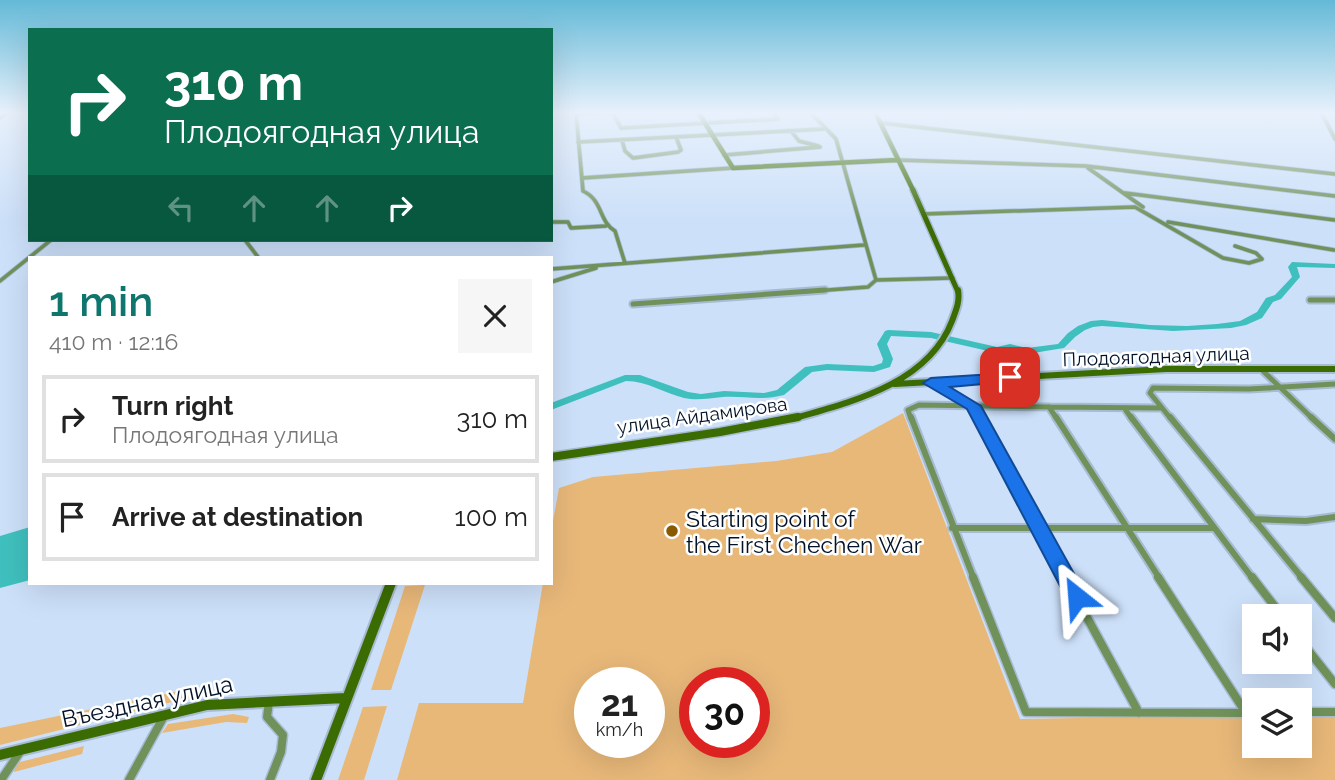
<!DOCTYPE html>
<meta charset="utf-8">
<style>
body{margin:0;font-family:Raleway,sans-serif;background:#f6f6f6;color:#222;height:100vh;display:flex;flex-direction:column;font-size:26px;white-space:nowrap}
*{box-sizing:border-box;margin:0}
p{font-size:23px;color:#767676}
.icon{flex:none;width:38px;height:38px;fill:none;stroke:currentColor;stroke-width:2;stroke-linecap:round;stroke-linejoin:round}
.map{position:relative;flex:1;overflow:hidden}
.details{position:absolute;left:28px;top:256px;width:525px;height:329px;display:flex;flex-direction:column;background:#fff;border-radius:0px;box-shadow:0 7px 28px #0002}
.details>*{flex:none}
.guide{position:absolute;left:28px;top:28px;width:525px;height:214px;border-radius:0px;box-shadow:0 7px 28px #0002;background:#0b6e4f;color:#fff;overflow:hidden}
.buttons{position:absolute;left:1242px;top:604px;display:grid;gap:14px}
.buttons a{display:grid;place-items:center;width:70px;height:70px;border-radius:0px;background:#fff;box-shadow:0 7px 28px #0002;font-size:35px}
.speed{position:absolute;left:574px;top:667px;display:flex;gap:14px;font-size:35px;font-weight:700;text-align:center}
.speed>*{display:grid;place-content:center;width:91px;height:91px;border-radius:50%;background:#fff;box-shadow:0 7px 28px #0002;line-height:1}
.speed small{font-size:18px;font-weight:400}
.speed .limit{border:10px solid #d22;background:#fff;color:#111}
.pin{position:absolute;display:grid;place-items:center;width:60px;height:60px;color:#fff;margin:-30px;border-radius:14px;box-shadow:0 4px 10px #0006}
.me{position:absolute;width:77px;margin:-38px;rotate:332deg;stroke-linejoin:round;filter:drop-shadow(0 0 5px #0008)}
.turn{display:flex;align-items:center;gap:24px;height:147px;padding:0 21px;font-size:32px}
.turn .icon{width:91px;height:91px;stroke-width:2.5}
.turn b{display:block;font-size:49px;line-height:60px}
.lanes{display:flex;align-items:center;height:66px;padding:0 21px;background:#0003;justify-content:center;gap:35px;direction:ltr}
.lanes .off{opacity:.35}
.round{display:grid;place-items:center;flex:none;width:74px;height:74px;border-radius:0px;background:#f6f6f6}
.overview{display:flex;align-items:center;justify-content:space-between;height:119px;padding:0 21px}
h1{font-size:42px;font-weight:600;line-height:52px;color:#0f766e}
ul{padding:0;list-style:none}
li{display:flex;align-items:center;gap:21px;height:88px;margin:0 14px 10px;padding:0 7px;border:4px solid #e0e0e0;border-radius:0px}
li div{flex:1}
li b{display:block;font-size:26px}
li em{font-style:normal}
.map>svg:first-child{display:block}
</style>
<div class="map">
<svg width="1335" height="780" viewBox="0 0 1335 780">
<rect width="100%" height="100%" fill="#cce0f9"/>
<!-- green -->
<path fill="#e8b879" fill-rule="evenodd" d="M903 413 1020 719 1255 715V746H1300V715L1335 714V780H397L419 703H523L543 583H551V532L559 488 593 477 776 461 832 452ZM590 682H649V742H590ZM695 682H754V742H695Z
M425 585 391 690H371L405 586Z
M194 688 196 696 0 745V728Z
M387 706 364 780H338L363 707Z
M233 714 249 717 247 723 226 722 162 733 168 724Z
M84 746 82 754 14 772 16 763Z"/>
<!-- water -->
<path fill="#3fc0be" d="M30 527V580L0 588V536Z"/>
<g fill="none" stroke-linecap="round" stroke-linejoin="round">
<!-- river -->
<path fill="#3fc0be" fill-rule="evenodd" d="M1292 262 1335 264V268L1297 267 1300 277 1281 299 1273 302 1262 318 1246 325 1231 328 1173 331 1102 326 1093 327 1085 330 1075 337 1064 348 1027 354 1010 350 997 353 931 338 891 336 887 344 893 359 890 367 874 372 827 370 812 372 784 395C761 401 745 396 723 397 709 398 698 401 684 398 664 393 647 381 626 381L551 410V403L625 375H640L688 392 701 394 724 391 764 393 777 390 805 367 827 364 873 366 882 363 883 359 877 344 885 331 888 330 931 332 997 347 1010 344 1027 348 1058 344 1068 333 1078 326 1091 321 1102 320 1150 325 1187 326 1217 324 1240 321 1257 312 1266 298 1275 295 1292 277 1288 267Z"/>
<!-- street-far3 casing -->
<g stroke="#a8bbd3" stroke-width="5">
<path id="street-far3" d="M576 112 583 191C603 200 599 222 615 231L625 263
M612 112 621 128 778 119 773 112
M810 112 836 139 876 280 953 278
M1321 112 1335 139
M576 114 624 112
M0 118 8 112
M881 123 1335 174
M791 131 799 141 818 146
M622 140 625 151 633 158 678 152 681 150 676 137
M578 142 823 129
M724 155 820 147
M897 160 1086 166 1335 196
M1088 168 1143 207
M582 178 733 168
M1125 193 1335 220
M923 214 1135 207 1223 258 1249 263 1262 259 1256 253 1235 246
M551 222H568L571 228 606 226
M1168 222 1334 250
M245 240 258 257
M551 269 864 245
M0 281 51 240
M551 282 596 268
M801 292 868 287 876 280"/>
</g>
<!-- street-far2 casing -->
<g stroke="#a8bbd3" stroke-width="9">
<path id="street-far2" d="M1310 300H1335
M633 304 825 290
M1261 369 1313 419
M931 383 973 406 980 419
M1049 407 1161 408
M1049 407 1057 419
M1125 409 1132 419
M911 419 908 410 919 405 1049 407
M1171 419 1150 393 1153 388 1249 389 1335 384"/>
</g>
<!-- street-far1 casing -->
<g stroke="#a8bbd3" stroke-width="10">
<path id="street-far1" d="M911 417 974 579
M979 417 1066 579
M1056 417 1160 579
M1131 417 1253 579
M1170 417 1303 579
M1311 417 1335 439
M1253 519 1306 521 1335 517
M952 528H1214"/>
</g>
<!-- street casing -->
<g stroke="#a8bbd3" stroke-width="11">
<path id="street" d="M973 577 1026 712 1246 713 1158 577
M1065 577 1139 713
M1252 577 1282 616
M1301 577 1335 618
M1300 640 1335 684
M269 702 267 717 283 735 281 752 270 780
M1300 712H1335
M1 780 20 752
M129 780 163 718"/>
</g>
<!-- secondary-far4 casing -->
<g stroke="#a8bbd3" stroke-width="6">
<path id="secondary-far4" d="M698 112 733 168 897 160
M875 112 914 192"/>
</g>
<!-- secondary-far3 casing -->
<g stroke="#a8bbd3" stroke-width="8">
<path id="secondary-far3" d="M913 190 958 292"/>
</g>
<!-- secondary-far2 casing -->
<g stroke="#a8bbd3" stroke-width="10">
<path id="secondary-far2" d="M895 384 1166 369H1335
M792 419C851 402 928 384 952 321 956 310 960 302 958 290"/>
</g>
<!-- secondary-far1 casing -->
<g stroke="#a8bbd3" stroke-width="11">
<path id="secondary-far1" d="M551 457 720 432 798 417"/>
</g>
<!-- secondary casing -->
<g stroke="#a8bbd3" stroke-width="14">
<path id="secondary" d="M0 755 207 705 345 698
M316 780 391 583"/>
</g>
<!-- street-far3 -->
<use href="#street-far3" stroke="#70925a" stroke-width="3.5"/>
<!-- street-far2 -->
<use href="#street-far2" stroke="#70925a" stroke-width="5"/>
<!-- street-far1 -->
<use href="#street-far1" stroke="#70925a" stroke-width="6"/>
<!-- street -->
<use href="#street" stroke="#70925a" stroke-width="8"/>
<!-- secondary-far4 -->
<use href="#secondary-far4" stroke="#3b6c02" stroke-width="4.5"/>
<!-- secondary-far3 -->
<use href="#secondary-far3" stroke="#3b6c02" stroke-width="5"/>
<!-- secondary-far2 -->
<use href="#secondary-far2" stroke="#3b6c02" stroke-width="6"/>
<!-- secondary-far1 -->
<use href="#secondary-far1" stroke="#3b6c02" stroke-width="8"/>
<!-- secondary -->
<use href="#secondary" stroke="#3b6c02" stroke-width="10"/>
</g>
<!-- sky -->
<linearGradient id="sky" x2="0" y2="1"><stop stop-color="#64b9d7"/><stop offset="0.51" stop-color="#e8f1fc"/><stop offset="1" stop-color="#e8f1fc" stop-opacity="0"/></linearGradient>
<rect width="1335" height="221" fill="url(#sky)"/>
<!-- route -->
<path fill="#1a73e8" stroke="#114b97" stroke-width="2" d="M1010 373 1016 374V381L950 387 981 406 1087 597 1084 603 1077 606 1069 603 967 409 923 383 931 378Z"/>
<!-- markers -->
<circle fill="#8a5a00" stroke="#fff" stroke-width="2.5" cx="672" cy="531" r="7"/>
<g text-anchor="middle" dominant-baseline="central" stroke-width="5" stroke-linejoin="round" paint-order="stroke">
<!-- street labels -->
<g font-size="19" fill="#021228" stroke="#fff">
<text transform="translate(1156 356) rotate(-2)">Плодоягодная улица</text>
<text transform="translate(702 415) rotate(-8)">улица Айдамирова</text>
</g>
<!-- near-poi labels -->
<g font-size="23" fill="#021228" stroke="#fff" text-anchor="start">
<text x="686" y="518">Starting point of<tspan x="686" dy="26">the First Chechen War</tspan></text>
</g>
<!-- near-street labels -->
<g font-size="23" fill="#021228" stroke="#fff">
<text transform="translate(147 701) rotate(-12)">Въездная улица</text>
</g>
</g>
</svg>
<div class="buttons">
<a><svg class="icon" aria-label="sound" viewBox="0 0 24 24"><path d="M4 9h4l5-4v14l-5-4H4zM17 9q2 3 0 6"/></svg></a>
<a><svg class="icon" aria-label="layers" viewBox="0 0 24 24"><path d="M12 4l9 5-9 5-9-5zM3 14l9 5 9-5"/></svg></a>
</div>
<div class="speed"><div>21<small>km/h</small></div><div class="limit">30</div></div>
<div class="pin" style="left:1010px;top:377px;background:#d93025"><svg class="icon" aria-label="arrive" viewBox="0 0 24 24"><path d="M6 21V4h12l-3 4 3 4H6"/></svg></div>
<svg class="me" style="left:1077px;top:597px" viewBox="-20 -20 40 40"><path d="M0-17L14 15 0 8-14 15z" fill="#1a73e8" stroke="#fff" stroke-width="4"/></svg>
<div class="guide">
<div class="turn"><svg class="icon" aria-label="right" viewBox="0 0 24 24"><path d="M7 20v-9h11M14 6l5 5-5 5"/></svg><div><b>310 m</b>Плодоягодная улица</div></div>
<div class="lanes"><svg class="icon off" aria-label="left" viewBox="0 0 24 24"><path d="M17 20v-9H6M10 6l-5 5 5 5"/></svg><svg class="icon off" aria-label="ahead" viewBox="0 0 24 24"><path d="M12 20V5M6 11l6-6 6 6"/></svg><svg class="icon off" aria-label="ahead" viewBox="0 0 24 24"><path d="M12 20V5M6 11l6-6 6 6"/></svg><svg class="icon" aria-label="right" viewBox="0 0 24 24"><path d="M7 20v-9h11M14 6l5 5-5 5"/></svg></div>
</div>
<section class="details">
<div class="overview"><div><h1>1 min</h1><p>410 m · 12:16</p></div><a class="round"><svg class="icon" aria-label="close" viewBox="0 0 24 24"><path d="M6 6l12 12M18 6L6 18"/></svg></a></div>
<ul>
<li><svg class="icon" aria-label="right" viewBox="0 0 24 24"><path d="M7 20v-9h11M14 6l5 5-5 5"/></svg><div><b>Turn right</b><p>Плодоягодная улица</p></div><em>310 m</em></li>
<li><svg class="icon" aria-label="arrive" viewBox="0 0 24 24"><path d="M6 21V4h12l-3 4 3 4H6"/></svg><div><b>Arrive at destination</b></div><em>100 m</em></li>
</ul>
</section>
</div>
